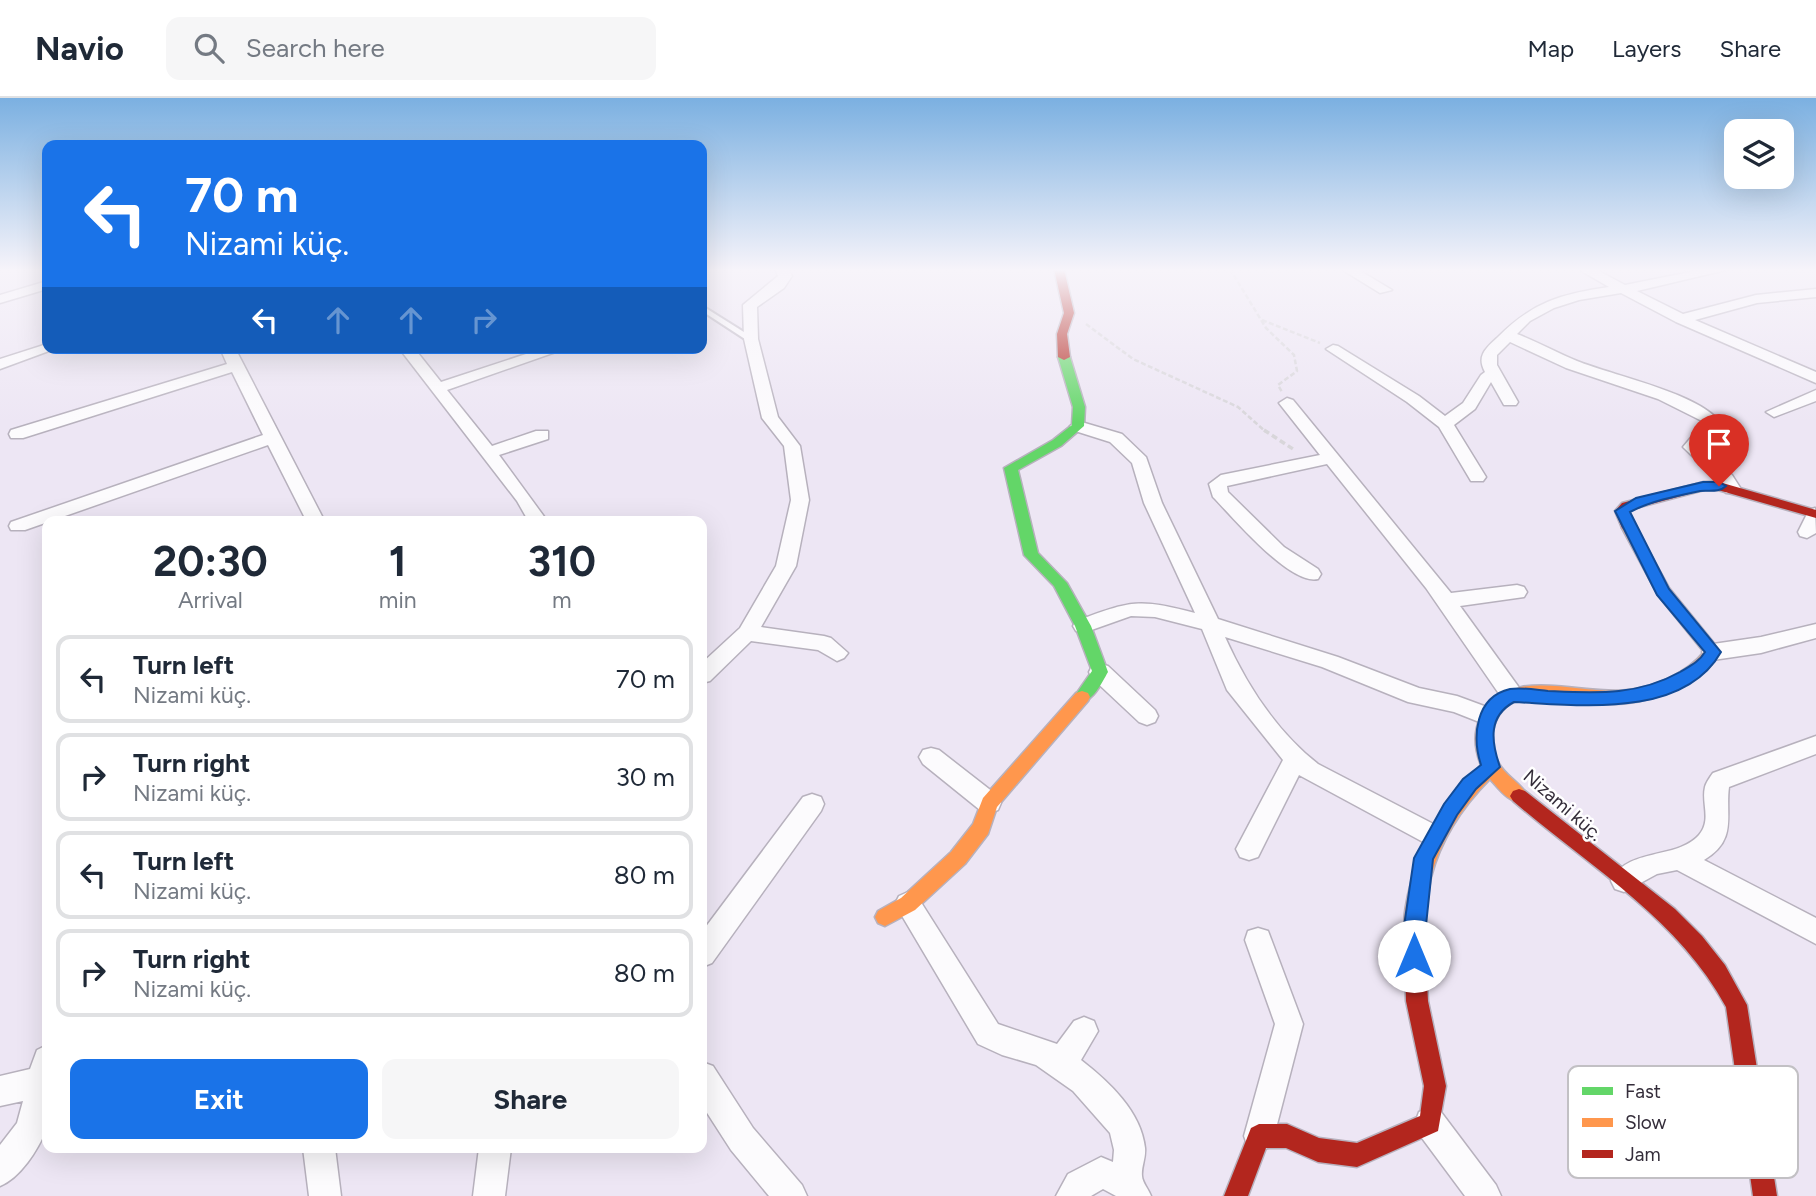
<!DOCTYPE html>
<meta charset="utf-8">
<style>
body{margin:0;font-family:Figtree,sans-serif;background:#f6f6f7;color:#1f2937;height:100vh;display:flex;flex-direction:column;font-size:26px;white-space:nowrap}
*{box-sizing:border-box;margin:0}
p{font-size:23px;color:#747a83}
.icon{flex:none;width:38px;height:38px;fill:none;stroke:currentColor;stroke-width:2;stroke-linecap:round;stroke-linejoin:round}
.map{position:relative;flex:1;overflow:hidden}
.panel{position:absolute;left:42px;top:418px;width:665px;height:637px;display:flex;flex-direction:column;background:#fff;border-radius:14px;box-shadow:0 7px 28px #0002}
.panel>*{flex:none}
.hud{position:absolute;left:42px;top:42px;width:665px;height:214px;border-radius:14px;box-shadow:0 7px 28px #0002;background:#1a73e8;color:#fff;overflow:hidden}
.tools{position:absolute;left:1724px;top:21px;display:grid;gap:14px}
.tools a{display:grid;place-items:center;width:70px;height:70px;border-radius:14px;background:#fff;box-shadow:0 7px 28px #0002;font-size:35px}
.pin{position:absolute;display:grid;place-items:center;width:60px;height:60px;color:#fff;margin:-72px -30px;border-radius:50% 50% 50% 0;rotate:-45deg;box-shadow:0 0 7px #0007}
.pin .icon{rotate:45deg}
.me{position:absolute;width:77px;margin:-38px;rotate:0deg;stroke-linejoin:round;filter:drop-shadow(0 0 5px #0008)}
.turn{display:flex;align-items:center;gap:24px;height:147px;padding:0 28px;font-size:32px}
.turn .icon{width:91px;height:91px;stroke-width:2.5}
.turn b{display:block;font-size:49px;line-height:60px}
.lanes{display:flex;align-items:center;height:66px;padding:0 28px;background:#0003;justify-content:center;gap:35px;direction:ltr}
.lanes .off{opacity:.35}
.eta{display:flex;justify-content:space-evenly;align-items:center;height:119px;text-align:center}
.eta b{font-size:42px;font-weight:700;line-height:49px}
.cta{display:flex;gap:14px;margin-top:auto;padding:14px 28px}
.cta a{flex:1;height:80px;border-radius:14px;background:#1a73e8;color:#fff;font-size:28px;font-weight:700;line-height:80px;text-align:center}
.cta a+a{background:#f6f6f7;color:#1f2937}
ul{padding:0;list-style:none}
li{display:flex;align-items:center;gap:21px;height:88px;margin:0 14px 10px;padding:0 14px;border:4px solid #e0e1e3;border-radius:14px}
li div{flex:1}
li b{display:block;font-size:26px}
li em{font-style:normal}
header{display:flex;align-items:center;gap:42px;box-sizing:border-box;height:98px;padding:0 35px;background:#fff;border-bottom:2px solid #e0e1e3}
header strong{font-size:33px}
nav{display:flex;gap:38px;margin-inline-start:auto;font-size:24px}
.search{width:490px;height:63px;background:#f6f6f7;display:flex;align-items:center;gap:18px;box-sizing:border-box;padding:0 24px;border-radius:14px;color:#747a83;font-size:26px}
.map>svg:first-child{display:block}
</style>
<header>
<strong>Navio</strong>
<div class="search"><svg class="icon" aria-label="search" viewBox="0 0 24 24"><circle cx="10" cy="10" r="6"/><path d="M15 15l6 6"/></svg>Search here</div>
<nav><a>Map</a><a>Layers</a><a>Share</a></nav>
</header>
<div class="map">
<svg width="1816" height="1098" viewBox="0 0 1816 1098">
<rect width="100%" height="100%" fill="#ede6f4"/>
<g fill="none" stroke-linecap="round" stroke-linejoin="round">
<!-- lane casing -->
<g stroke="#b7b1bd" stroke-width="4">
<path id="lane" d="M702 208 704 209 755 241 748 243 702 213Z"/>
</g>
<!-- street casing -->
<g stroke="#b7b1bd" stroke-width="3">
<path id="street" d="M775 171H788L792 178 784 190 757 209 758 241 778 319 800 348 809 402 796 468 761 529 824 538 831 540 848 555 844 560 837 563 818 552 751 543 710 583 702 585V565L740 530 776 468 791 402 784 348 762 320 744 241 743 207 778 178Z
M1341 171H1357L1392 192 1380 195Z
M1578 171H1595L1625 187 1705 171H1730L1637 193 1683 216 1756 197 1816 191V199L1757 205 1695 222 1816 274V285L1676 224 1621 195 1579 202 1554 210 1530 223 1517 236C1538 244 1557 255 1577 263 1611 277 1703 296 1721 326L1701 349 1732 377 1741 391 1738 395H1726L1719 384 1683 349 1704 324 1658 301 1566 270 1510 244 1497 257V267L1518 304 1516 307H1504L1491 284 1475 311 1454 327 1486 379 1483 383H1471L1439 329 1407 304 1326 251 1333 247 1338 248 1419 298 1445 318 1463 305 1481 277 1485 274C1476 258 1486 250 1498 239 1533 204 1561 196 1609 189Z
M47 183V191L0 205V197Z
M47 246V250H57L0 271V261Z
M220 250H235L325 424H307L268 347 25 432H11L9 428 11 424 263 337 232 274 23 340H11L9 336 11 332 227 266Z
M399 250H414L441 284 544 250H567L447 292 492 348 536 333H548V341L499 357 548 424H529L517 403Z
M1816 292V303L1774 319 1766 314Z
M1287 300 1293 302 1451 495 1517 487 1524 489 1527 494 1524 499 1460 508 1520 591 1523 597 1520 603H1504L1426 490 1327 366 1227 388 1228 394 1284 449 1318 471 1321 476 1318 481C1290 488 1232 418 1213 399L1209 386 1221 377 1320 357 1279 305Z
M1078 323 1122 336 1146 359 1162 405 1218 521 1338 559 1419 590 1457 598 1495 612 1498 618 1495 624 1487 627 1454 614 1408 604 1322 569 1225 539C1246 586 1277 634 1318 666L1443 731 1446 738 1443 745 1434 749 1425 745 1299 677 1258 759 1249 762 1240 759 1236 751 1283 662 1227 592 1202 531 1155 519 1131 518 1083 535 1076 533 1073 528 1076 523C1131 503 1137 500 1195 515L1144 405 1132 365 1110 344 1072 332 1070 328Z
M1815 410 1816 435 1807 440 1800 438 1798 434 1809 412Z
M1816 526V540L1761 555 1713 562 1706 559 1702 554 1706 549 1713 546 1761 539Z
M1100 566 1108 568 1155 612 1158 618 1155 624 1147 627 1139 624 1092 580 1089 574 1092 568Z
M1816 638V656L1729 689C1725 718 1738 742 1704 762L1816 820V846L1677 772 1657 776 1624 794 1615 791 1611 783C1627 749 1677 762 1699 737 1712 722 1701 705 1705 689 1706 685 1710 679 1713 675Z
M931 650 939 652 998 698 1001 705 998 712 989 715 980 712 923 666 919 659 923 652Z
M812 696 821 699 824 706 821 713 712 865 702 869V834L803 699Z
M908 794 917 798 998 926 1057 946 1074 923 1084 919 1094 923 1098 933 1081 962C1109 984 1141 1013 1145 1050 1146 1060 1141 1069 1142 1078 1142 1084 1149 1092 1151 1098H1116L1103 1091 1091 1098H1056L1068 1076 1101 1059 1113 1064 1114 1052 1110 1035 1073 993 1036 967 1002 957 978 946 895 806 899 798Z
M1258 830 1268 833 1303 926 1274 1038 1270 1049 1259 1053 1248 1049 1244 1038 1275 926 1245 842 1248 833Z
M47 947 46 1032C38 1052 20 1080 0 1088V1047L17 1025 23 1003 0 1008V978L30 971 37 952Z
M702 964 713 968 753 1030 802 1087 807 1098H769L731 1052 702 1007Z
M1430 1010 1441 1014 1496 1087 1501 1098H1465L1419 1036 1415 1025 1419 1014Z
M303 1050H335L341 1098H309Z
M479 1050H511L505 1098H473Z"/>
</g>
<!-- fast casing -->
<g stroke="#b7b1bd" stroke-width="3">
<path id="fast" d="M1064 256 1070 259 1085 309 1084 328 1061 348 1018 372 1038 455 1067 485 1091 528 1108 574C1101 586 1091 608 1076 603L1074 599 1092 573 1075 528 1054 488 1024 457 1004 370 1053 342 1072 327 1073 309 1058 259Z"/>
</g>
<!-- slow casing -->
<g stroke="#b7b1bd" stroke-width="3">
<path id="slow" d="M1629 426 1636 430 1669 490 1721 554C1698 592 1642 608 1600 606 1574 606 1549 599 1523 601 1495 606 1484 641 1498 664 1505 678 1521 685 1528 698L1525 703C1511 708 1499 691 1490 681 1462 709 1441 741 1431 779 1427 797 1428 817 1421 833L1414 836 1407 833C1402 823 1406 808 1408 797 1419 745 1444 704 1481 667 1475 652 1473 636 1480 620 1505 564 1582 599 1629 592 1656 588 1686 576 1704 554L1658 497 1622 430Z
M1082 593 1088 595 1090 599 1088 603 997 709 988 736 965 766 915 812 885 828 878 825 875 819 878 813 901 800 951 754 973 726 983 700 1076 595Z"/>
</g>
<!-- jam casing -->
<g stroke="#b7b1bd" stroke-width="3">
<path id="jam" d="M1054 171H1064L1074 215 1067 236 1070 259 1064 262 1058 259 1057 236 1064 215Z
M1704 384H1719L1816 412V420L1718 392H1704L1632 411 1629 414 1636 430 1629 434 1622 430 1615 413 1622 405Z
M1519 691 1525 693 1675 811 1702 838 1725 867 1747 907 1777 1098H1753L1726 909C1677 819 1588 768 1513 703L1510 698 1513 693Z
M1414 818 1421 821 1424 827 1428 903 1446 988 1438 1033 1357 1069 1318 1064 1286 1050H1266L1248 1098H1224L1251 1030 1259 1026H1287L1319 1040 1357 1045 1420 1018 1424 988 1406 903 1404 827 1407 821Z"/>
</g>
<!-- path-far1 -->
<path stroke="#d8d6da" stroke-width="2.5" stroke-dasharray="5 2.5" stroke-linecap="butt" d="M1097 171H1137
M1230 171 1266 230 1294 257 1297 273 1278 287 1282 294
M1262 222 1320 245
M1086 226 1133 261 1238 309 1266 334"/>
<!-- path -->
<path stroke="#d8d6da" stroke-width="3.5" stroke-dasharray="6 3.5" stroke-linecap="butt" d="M1264 332 1293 351"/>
<!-- lane -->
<use href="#lane" fill="#fcfbfd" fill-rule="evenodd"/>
<!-- street -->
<use href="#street" fill="#fcfbfd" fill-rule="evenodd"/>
<!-- fast -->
<use href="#fast" fill="#63d668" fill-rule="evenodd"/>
<!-- slow -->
<use href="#slow" fill="#ff974d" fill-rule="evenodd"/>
<!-- jam -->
<use href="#jam" fill="#b3261e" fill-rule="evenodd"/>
</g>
<!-- sky -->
<linearGradient id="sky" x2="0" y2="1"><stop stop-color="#7bb0e1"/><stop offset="0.53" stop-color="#f7f4fa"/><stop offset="1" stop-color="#f7f4fa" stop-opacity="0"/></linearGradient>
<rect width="1816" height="325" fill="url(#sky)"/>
<!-- route -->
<path fill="#1a73e8" stroke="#114b97" stroke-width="2" d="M1703 384H1719L1726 388C1719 395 1709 392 1700 393 1676 398 1651 403 1630 414L1669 491 1721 554C1683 621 1579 607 1514 604 1488 618 1491 643 1500 669L1476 691 1457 717 1433 761 1422 865 1414 868 1407 865 1403 835 1414 760 1444 706 1463 681 1481 667C1472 639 1475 599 1510 591 1522 589 1537 592 1548 593 1596 595 1637 598 1680 574 1690 568 1699 564 1705 554L1657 497 1615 413 1636 400Z"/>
<g text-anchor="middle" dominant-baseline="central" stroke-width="5" stroke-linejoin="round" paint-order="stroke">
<!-- street labels -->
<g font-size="19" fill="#342d3a" stroke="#fff">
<text transform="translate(1563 707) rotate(41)">Nizami küç.</text>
</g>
</g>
<!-- legend -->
<rect x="1568" y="968" width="230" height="112" rx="10" fill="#fff" stroke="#c2c0c4" stroke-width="2"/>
<rect x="1582" y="989" width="31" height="8" fill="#63d668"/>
<rect x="1582" y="1020" width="31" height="9" fill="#ff974d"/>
<rect x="1582" y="1052" width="31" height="8" fill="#b3261e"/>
<g font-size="19" fill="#342d3a">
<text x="1625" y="1000">Fast</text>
<text x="1625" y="1031">Slow</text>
<text x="1625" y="1063">Jam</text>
</g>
</svg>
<div class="tools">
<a><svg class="icon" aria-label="layers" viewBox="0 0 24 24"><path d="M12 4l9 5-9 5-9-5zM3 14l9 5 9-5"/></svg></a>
</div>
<div class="pin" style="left:1719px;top:388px;background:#d93025"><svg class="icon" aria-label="arrive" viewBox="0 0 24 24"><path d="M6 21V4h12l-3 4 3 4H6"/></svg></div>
<svg class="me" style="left:1414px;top:858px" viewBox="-20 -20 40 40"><circle r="19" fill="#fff"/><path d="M0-13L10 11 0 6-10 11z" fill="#1a73e8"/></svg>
<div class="hud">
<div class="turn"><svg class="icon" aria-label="left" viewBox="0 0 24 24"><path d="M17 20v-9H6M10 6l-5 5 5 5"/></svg><div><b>70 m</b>Nizami küç.</div></div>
<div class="lanes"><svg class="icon" aria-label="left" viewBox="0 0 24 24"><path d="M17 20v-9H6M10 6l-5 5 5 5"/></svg><svg class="icon off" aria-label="ahead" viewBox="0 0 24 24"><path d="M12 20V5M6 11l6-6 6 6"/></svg><svg class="icon off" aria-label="ahead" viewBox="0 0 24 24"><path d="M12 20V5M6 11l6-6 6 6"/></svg><svg class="icon off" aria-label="right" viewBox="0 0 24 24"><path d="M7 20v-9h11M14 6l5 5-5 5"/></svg></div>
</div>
<section class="panel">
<div class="eta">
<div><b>20:30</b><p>Arrival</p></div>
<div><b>1</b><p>min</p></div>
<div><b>310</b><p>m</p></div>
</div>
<ul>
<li><svg class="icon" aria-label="left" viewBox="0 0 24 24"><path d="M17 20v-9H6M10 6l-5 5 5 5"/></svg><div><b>Turn left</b><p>Nizami küç.</p></div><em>70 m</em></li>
<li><svg class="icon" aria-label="right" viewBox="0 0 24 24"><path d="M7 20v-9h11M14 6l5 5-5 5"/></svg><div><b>Turn right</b><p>Nizami küç.</p></div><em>30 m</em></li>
<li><svg class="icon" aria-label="left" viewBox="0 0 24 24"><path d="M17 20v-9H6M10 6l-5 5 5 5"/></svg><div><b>Turn left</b><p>Nizami küç.</p></div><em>80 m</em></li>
<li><svg class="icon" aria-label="right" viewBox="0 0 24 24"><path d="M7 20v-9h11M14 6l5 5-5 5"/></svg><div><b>Turn right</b><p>Nizami küç.</p></div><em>80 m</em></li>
</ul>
<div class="cta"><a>Exit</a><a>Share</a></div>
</section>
</div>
